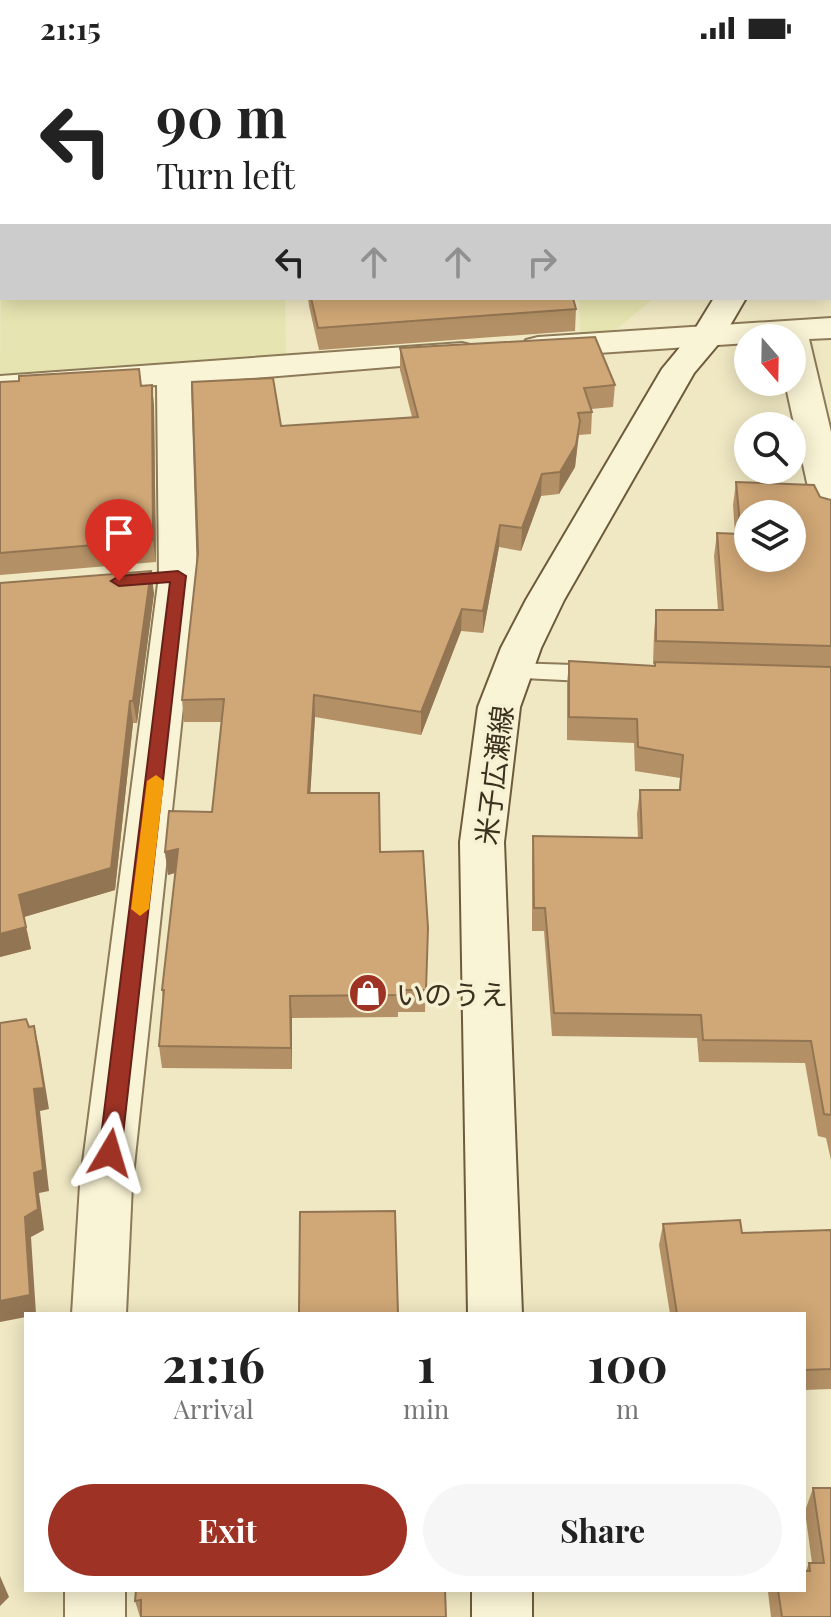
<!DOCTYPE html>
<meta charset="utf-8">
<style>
body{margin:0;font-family:"Playfair Display","Noto Sans JP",serif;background:#f6f6f6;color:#222;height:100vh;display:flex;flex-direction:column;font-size:30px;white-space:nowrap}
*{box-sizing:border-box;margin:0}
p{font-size:26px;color:#767676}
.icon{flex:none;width:44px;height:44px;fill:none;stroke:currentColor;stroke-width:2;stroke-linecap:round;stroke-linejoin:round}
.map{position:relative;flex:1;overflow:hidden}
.drawer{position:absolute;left:24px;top:1256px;width:782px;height:280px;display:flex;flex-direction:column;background:#fff;border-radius:0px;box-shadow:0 4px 20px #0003}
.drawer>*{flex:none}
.hud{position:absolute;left:0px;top:0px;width:832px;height:244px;box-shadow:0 4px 20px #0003;background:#fff;color:#222;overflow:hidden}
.needle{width:52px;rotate:160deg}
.buttons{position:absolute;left:734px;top:268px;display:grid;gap:16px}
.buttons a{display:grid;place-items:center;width:72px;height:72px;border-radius:50%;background:#fff;box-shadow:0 4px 20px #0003;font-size:40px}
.pin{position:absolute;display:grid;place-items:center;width:68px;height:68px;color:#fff;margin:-82px -34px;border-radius:50% 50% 50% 0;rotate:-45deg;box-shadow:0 0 8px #0007}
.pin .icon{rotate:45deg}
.me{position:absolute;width:88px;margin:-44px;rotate:7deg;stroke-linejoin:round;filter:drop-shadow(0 0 6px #0008)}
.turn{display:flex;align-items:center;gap:28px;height:168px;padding:0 24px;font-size:36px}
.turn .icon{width:104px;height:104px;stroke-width:2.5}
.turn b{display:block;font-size:56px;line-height:68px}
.lanes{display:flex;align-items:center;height:76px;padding:0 24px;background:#0003;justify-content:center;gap:40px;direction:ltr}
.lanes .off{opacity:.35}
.eta{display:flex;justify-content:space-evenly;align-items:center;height:136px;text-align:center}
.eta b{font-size:48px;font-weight:700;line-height:56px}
.action{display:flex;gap:16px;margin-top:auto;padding:16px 24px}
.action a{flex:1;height:92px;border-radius:48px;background:#9e3325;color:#fff;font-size:32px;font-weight:700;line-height:92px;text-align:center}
.action a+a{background:#f6f6f6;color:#222}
.status{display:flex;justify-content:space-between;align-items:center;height:56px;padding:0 40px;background:#fff;direction:ltr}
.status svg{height:22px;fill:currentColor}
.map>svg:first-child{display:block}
</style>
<div class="status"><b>21:15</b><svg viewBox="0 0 49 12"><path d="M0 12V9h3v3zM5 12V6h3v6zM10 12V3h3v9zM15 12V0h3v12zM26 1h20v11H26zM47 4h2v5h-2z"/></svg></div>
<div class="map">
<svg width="831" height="1561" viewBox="0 0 831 1561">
<rect width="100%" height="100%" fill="#f0e8c3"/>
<!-- farmland -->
<path fill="#e6e4b0" d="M2 107V242H285L286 299 0 319Z
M578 242H654L611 278 581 280Z"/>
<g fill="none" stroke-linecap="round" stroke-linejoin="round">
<!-- lane casing -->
<g stroke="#8c7a58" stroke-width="4">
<path id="lane" d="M512 607 604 610 612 612 616 618 612 624 604 626 504 621 500 615 504 609Z"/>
</g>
<!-- street casing -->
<g stroke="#8c7a58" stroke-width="4">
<path id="street" d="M819 0H831V12L830 2H818Z
M831 262V282L809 283 831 376V465L818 462 813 454 785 326H792V282H748V287L538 301 526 298 521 291 526 284 538 281Z
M462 287 474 290 479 297 474 304 191 327 197 520 132 1129 126 1258H72L80 1129 159 520 157 329 0 340V320Z
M65 1534H125V1561H65Z"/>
</g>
<!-- secondary casing -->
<g stroke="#6d5b3c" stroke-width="4">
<path id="secondary" d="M0 0H13L14 2H2L0 12Z
M67 0H181L183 2H65Z
M708 0H736V2H708Z
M714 242H746L721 285 694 317 564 544 541 592 520 651 504 786 522 1258H468L460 786 478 651 501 592 526 544 662 313 695 273Z
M472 1534H532V1561H472Z"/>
</g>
<!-- lane -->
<use href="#lane" fill="#faf4d6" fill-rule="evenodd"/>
<!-- street -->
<use href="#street" fill="#faf4d6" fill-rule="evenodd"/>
<!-- secondary -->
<use href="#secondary" fill="#faf4d6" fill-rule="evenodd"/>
</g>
<!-- wall -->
<path fill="#b39065" d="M831 183V236L830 234Z
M308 242H573L576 253 575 275 319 294 309 250Z
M400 292 615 329 613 351 591 353 592 356 591 378 579 379 575 411 559 438 541 440 521 495 499 491 483 577 461 575 421 679 315 661 310 737 380 796 428 872 425 956H398V961L292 962V1013L162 1012 159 990 163 945 162 934 175 817 168 819 165 796 212 756 222 666H184L182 644 281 370 412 361 400 314Z
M0 326 152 329 154 351 156 506 0 519Z
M736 426 820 441 831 444V1104L826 1082 818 1080 805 1007 699 1006 697 982 552 980 544 875H532V803L533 780 638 782 637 758 640 734H679L680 722 635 715 634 687 567 684V628L569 605 655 610V608H653L654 577 656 554H718L714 500 717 477 735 478 733 449Z
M154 537 137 667H133L115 834 24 861 31 893 0 901Z
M663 1168 742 1177 831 1174V1333L804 1334V1258H670L659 1189Z
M813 1432 831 1561H771L768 1536 769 1534H804L806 1515 809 1507H812L805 1455Z
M135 1545 446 1561H140Z"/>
<!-- shaded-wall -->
<path fill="#927553" d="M152 329 154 351 156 506 153 484Z
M580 365 575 411 559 438 560 416Z
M542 418 541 440 521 495 522 472Z
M500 469 499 491 483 577V555Z
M151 515 154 537 137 667 133 645Z
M462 553 461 575 421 679V656Z
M314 639 315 661 309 760 308 737Z
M130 645 133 667 115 834 24 861 19 839Z
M178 793 181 815 168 819 165 796Z
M26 871 31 893 0 901V878Z
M290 940 292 962V1013L291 992Z
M34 970 39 992 49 1053 40 1055 49 1135 39 1137 44 1174 31 1181 36 1258H26V1261L0 1266V1245L25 1161 34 1117Z
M0 1520 9 1541 0 1550Z"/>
<!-- building -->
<path fill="#d0a776" stroke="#927553" stroke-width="2" fill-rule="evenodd" d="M311 242H573L576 253 318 272Z
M595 281 615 329 584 332 592 356 578 357 580 365 576 389 560 416 542 418 522 472 500 469 483 555 462 553 421 656 314 639 308 737H379L380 796 423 795 428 872 426 934H398L397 939 290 940 291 992 159 990 164 934H162L178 793 165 796 169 755 212 756 224 643 182 644 198 497 192 326 273 322 281 370 418 361 400 292Z
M139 313 141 330 152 329 153 484 0 497V326L19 325V320Z
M736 426 814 429 820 441 831 444V590L656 585V554H723L717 477 741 478ZM748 458H792V502H748Z
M151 515 133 645H130L111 812 19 839 26 871 0 878V527Z
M569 605 655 610V606L831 611V1059L824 1058 811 985 703 984 701 959 554 957 545 852H534L533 780 642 782 640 734H680L683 699 638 691 637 663 569 661Z
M26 963 29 971 34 970 44 1032 34 1033 43 1114 34 1117 38 1153 25 1161 30 1239 0 1245V967Z
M395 1155 398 1258H299L300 1156Z
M740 1164 742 1177 831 1174V1313L804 1314V1258H677L663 1168Z
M813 1432H831V1561H782L778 1534H804V1515H810L809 1507H824Z
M136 1534H445L446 1561H141V1544L135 1545Z"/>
<!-- route -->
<path fill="#9e3325" stroke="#672118" stroke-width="2" d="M178 515 186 520 121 1097 117 1103 110 1106 103 1103 99 1097 170 526 119 530 111 525 119 520Z"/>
<!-- slow -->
<path fill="#f59e0b" d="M156 719 164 725 149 853 140 860 131 853 147 725Z"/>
<!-- icons -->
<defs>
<g id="shop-disc" transform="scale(2)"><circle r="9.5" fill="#9e3325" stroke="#f7f1d3"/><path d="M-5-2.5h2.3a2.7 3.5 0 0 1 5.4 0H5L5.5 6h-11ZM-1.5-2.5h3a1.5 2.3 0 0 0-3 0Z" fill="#fff"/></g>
</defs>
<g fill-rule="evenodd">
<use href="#shop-disc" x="368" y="937"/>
</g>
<g text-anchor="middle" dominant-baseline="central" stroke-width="7" stroke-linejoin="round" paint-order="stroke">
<!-- street labels -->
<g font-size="28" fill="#3b2f1d" stroke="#f7f1d3">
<text transform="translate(493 719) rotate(-83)">米子広瀬線</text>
</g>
<!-- poi labels -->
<g font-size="28" fill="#3b2f1d" stroke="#f7f1d3" text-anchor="start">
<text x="396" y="937">いのうえ</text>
</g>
</g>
</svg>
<div class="buttons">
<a><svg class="needle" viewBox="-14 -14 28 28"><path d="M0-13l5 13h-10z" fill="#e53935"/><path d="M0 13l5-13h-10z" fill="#767676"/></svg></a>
<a><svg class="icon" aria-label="search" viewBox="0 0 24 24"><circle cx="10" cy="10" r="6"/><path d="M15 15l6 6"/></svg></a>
<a><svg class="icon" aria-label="layers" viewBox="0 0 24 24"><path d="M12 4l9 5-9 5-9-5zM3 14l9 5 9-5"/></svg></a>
</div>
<div class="pin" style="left:119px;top:525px;background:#d93025"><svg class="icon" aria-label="arrive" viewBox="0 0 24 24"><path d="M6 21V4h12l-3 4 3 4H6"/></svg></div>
<svg class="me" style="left:110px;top:1097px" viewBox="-20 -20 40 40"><path d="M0-17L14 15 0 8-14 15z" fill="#9e3325" stroke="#fff" stroke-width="4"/></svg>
<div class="hud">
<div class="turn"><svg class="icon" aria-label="left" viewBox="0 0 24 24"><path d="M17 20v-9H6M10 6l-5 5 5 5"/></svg><div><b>90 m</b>Turn left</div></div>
<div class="lanes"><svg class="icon" aria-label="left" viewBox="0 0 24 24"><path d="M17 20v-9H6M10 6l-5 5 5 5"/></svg><svg class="icon off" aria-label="ahead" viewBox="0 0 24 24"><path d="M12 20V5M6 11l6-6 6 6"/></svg><svg class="icon off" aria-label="ahead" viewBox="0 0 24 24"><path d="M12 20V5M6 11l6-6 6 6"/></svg><svg class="icon off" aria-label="right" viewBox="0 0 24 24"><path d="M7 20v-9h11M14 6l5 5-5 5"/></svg></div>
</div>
<section class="drawer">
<div class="eta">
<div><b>21:16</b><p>Arrival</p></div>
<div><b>1</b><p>min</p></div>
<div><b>100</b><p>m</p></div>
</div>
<div class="action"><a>Exit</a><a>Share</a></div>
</section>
</div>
